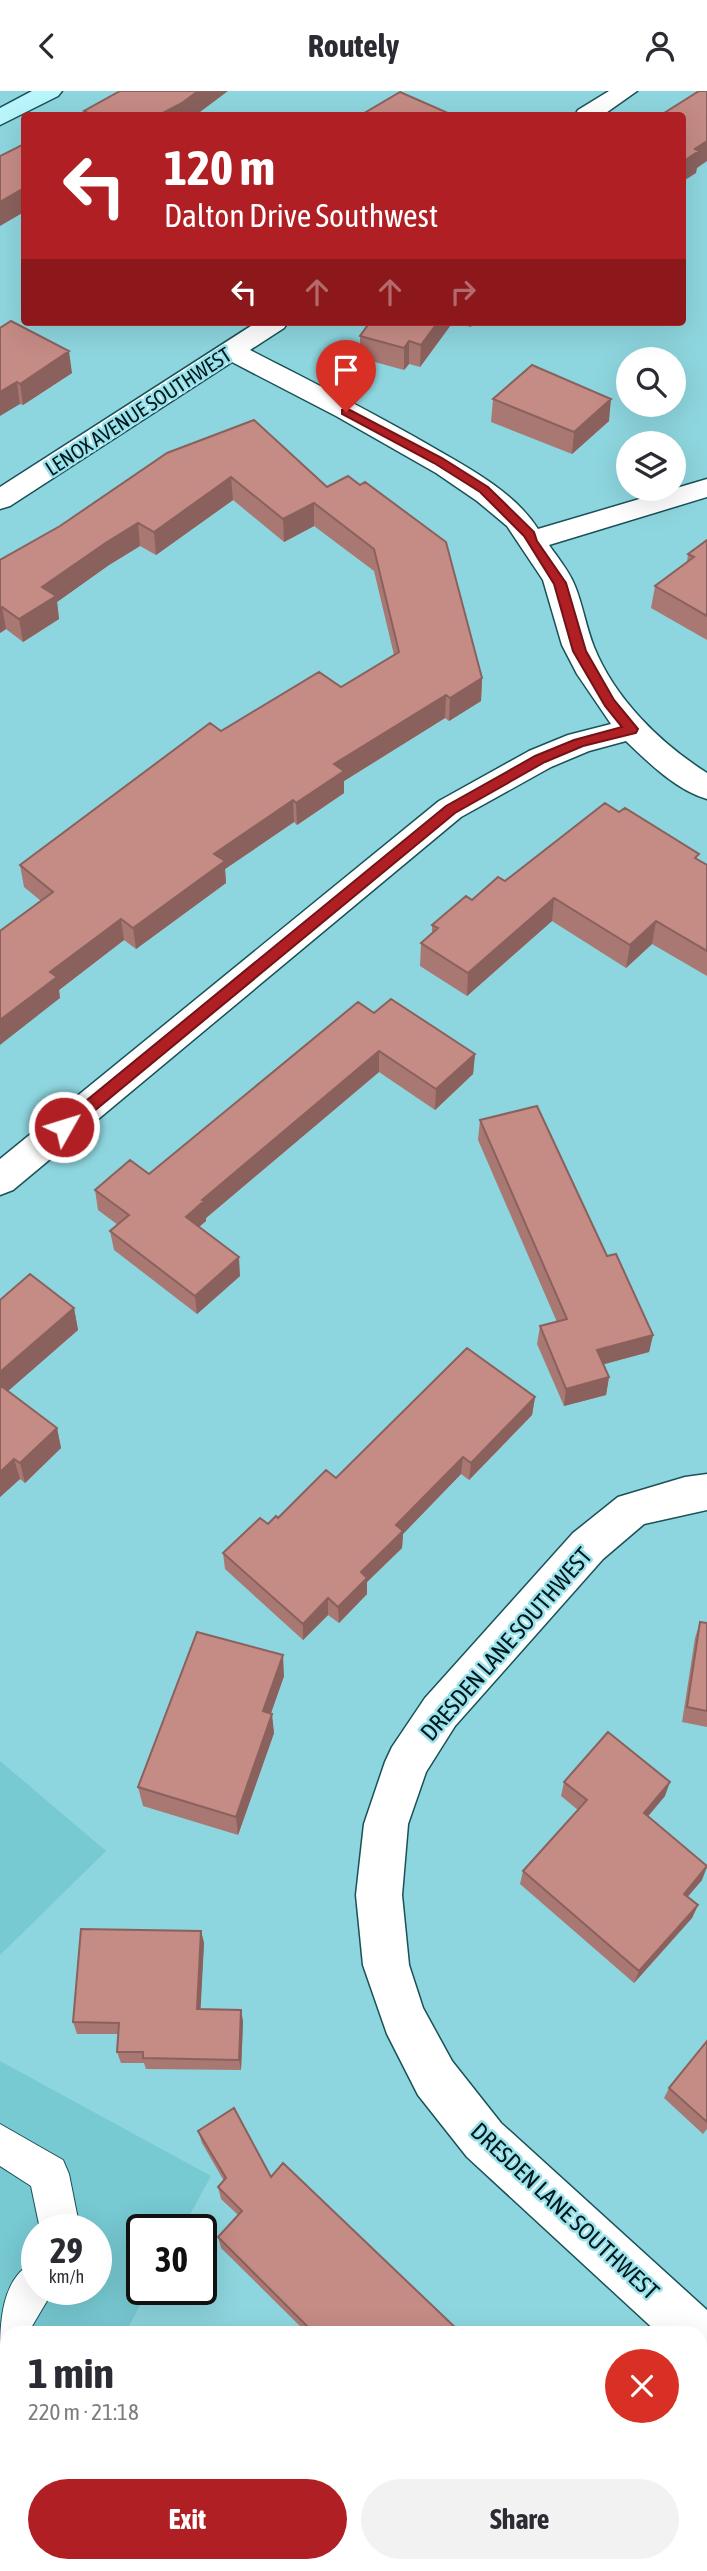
<!DOCTYPE html>
<meta charset="utf-8">
<style>
body{margin:0;font-family:"Asap Condensed",sans-serif;background:#f2f2f3;color:#2b2b33;height:100vh;display:flex;flex-direction:column;font-size:26px;white-space:nowrap}
*{box-sizing:border-box;margin:0}
p{font-size:23px;color:#7c7c81}
.icon{flex:none;width:38px;height:38px;fill:none;stroke:currentColor;stroke-width:2;stroke-linecap:round;stroke-linejoin:round}
.map{position:relative;flex:1;overflow:hidden}
.side{position:absolute;left:0px;top:2235px;width:707px;height:247px;display:flex;flex-direction:column;background:#fff;border-radius:21px 21px 0 0;box-shadow:0 7px 28px #0002}
.side>*{flex:none}
.hud{position:absolute;left:21px;top:21px;width:665px;height:214px;border-radius:7px;box-shadow:0 7px 28px #0002;background:#b01f23;color:#fff;overflow:hidden}
.tools{position:absolute;left:616px;top:256px;display:grid;gap:14px}
.tools a{display:grid;place-items:center;width:70px;height:70px;border-radius:50%;background:#fff;box-shadow:0 7px 28px #0002;font-size:35px}
.speed{position:absolute;left:21px;top:2123px;display:flex;gap:14px;font-size:35px;font-weight:700;text-align:center}
.speed>*{display:grid;place-content:center;width:91px;height:91px;border-radius:50%;background:#fff;box-shadow:0 7px 28px #0002;line-height:1}
.speed small{font-size:18px;font-weight:400}
.speed .limit{border:4px solid #111;border-radius:10px;background:#fff;color:#111}
.pin{position:absolute;display:grid;place-items:center;width:60px;height:60px;color:#fff;margin:-72px -30px;border-radius:50% 50% 50% 0;rotate:-45deg;box-shadow:0 0 7px #0007}
.pin .icon{rotate:45deg}
.me{position:absolute;width:77px;margin:-38px;rotate:51deg;stroke-linejoin:round;filter:drop-shadow(0 0 5px #0008)}
.turn{display:flex;align-items:center;gap:24px;height:147px;padding:0 28px;font-size:32px}
.turn .icon{width:91px;height:91px;stroke-width:2.5}
.turn b{display:block;font-size:49px;line-height:60px}
.lanes{display:flex;align-items:center;height:66px;padding:0 28px;background:#0003;justify-content:center;gap:35px;direction:ltr}
.lanes .off{opacity:.35}
.round{display:grid;place-items:center;flex:none;width:74px;height:74px;border-radius:37px;background:#f2f2f3}
.summary{display:flex;align-items:center;justify-content:space-between;height:119px;padding:0 28px}
h1{font-size:42px;font-weight:700;line-height:52px}
.primary-button{display:flex;gap:14px;margin-top:auto;padding:14px 28px}
.primary-button a{flex:1;height:80px;border-radius:42px;background:#b01f23;color:#fff;font-size:28px;font-weight:700;line-height:80px;text-align:center}
.primary-button a+a{background:#f2f2f3;color:#2b2b33}
header{display:flex;justify-content:space-between;align-items:center;height:91px;padding:0 28px;background:#fff;font-size:32px;font-weight:700}
.map>svg:first-child{display:block}
</style>
<header><svg class="icon" aria-label="back" viewBox="0 0 24 24"><path d="M15 5l-7 7 7 7"/></svg>Routely<svg class="icon" aria-label="person" viewBox="0 0 24 24"><circle cx="12" cy="8" r="4"/><path d="M4 21q1-7 8-7t8 7"/></svg></header>
<div class="map">
<svg width="707" height="2480" viewBox="0 0 707 2480">
<rect width="100%" height="100%" fill="#8ed6df"/>
<!-- built -->
<path fill="#77c9d2" fill-rule="evenodd" d="M0 1670 106 1760 0 1864Z
M0 1970 211 2085 182 2138H142V2198H149L125 2242H7V2456L0 2469ZM37 2138H96V2198H37Z"/>
<g fill="none" stroke-linecap="round" stroke-linejoin="round">
<!-- lane casing -->
<g stroke="#195157" stroke-width="2">
<path id="lane" d="M0 2033 63 2069 69 2083 80 2138H40L31 2095 0 2075Z
M37 2169V2198H54L28 2242H7V2267L0 2270C0 2232 0 2186 37 2169Z"/>
</g>
<!-- street casing -->
<g stroke="#195157" stroke-width="3">
<path id="street" d="M609 0H637L603 24H575L578 19Z
M257 231H288L284 237 250 259C312 291 374 322 434 357 471 378 515 402 538 438L707 388V406L549 454C558 467 569 480 575 495 583 515 586 536 594 556 615 608 660 652 707 682V708C676 699 649 672 626 650L589 660 551 676 461 726 13 1099 0 1104V1068L439 710 529 660 568 644 611 633 577 583 562 554 543 489 507 435 477 410 436 382 336 325 232 271 10 415 0 418V396Z
M707 1383V1419L644 1433 603 1468 455 1635 426 1681 408 1733 402 1804 409 1874 423 1917 452 1970 501 2032 707 2219V2262L700 2265V2242H658L467 2066 418 2004 387 1943 363 1874 356 1804 364 1733 385 1671 392 1656 425 1607 573 1442 618 1406 685 1386Z"/>
</g>
<!-- secondary casing -->
<g stroke="#195157" stroke-width="3">
<path id="secondary" d="M32 0H62L58 5 0 34V17Z"/>
</g>
<!-- lane -->
<use href="#lane" fill="#fff" fill-rule="evenodd"/>
<!-- street -->
<use href="#street" fill="#fff" fill-rule="evenodd"/>
<!-- secondary -->
<use href="#secondary" fill="#b9f6fc" fill-rule="evenodd"/>
</g>
<!-- wall -->
<path fill="#a97872" d="M453 231 420 276 409 273 404 279 360 267V245Z
M458 231H478L470 236Z
M0 237 72 282 23 314 20 313Z
M493 308 609 330 572 363 491 331Z
M167 362 327 396 482 587 481 610 449 630 445 627 344 690V702L297 734 294 731 225 778 226 792 136 858 124 849 59 899 60 907 41 810 24 796 20 774 221 640 341 596 394 564 374 480 314 435 284 451 233 409 156 464 140 455 109 474 57 511 59 528 23 551 6 538 0 542V469L60 435Z
M707 449V549L651 517 655 495 687 471 688 463Z
M698 769 707 774V885L652 853 626 877 552 830 467 905 420 875 421 852 432 842V834L472 809 505 790Z
M374 922 475 963 473 983 435 1019 379 981 206 1127V1130L199 1136 240 1185 197 1223 114 1159 110 1140 118 1134 98 1119 95 1099 149 1083Z
M480 1029 607 1165 653 1244 649 1261 603 1273 609 1286 606 1304 564 1315 537 1253 540 1235 557 1231 478 1049Z
M0 1209 74 1217 78 1239 8 1300 57 1337 61 1357 25 1392 20 1388 0 1406Z
M535 1306 532 1324 469 1389 461 1383 403 1443 402 1457 367 1491V1503L339 1532 328 1524 303 1549 225 1478 223 1462 336 1387Z
M700 1531 707 1532V1636L682 1631 695 1547Z
M284 1585 271 1622 274 1642 238 1744 143 1715 138 1696Z
M564 1691 665 1705 648 1725 702 1789 687 1806 698 1814 692 1827 634 1892 520 1793 523 1780 578 1719 561 1705Z
M201 1840 204 1852 200 1918 241 1919 243 1931 241 1979 146 1978 144 1972H121L117 1961 118 1943H77L73 1931Z
M707 1950V2038L703 2043 664 2007 669 1997Z
M198 2040 271 2086 461 2242H307L221 2157 218 2146 238 2124 221 2108 218 2096 224 2090 202 2052Z
M707 2463V2480H558L556 2477 554 2480H458L453 2474H700L703 2468Z"/>
<!-- shaded-wall -->
<path fill="#8a615d" d="M198 0H228L196 24H159Z
M707 50V70L697 77 696 82 682 91V71L695 58Z
M24 97V121L0 135V111Z
M438 231H453L420 276 421 254Z
M470 231H478L470 236Z
M409 250V273L404 279V257Z
M69 260 72 282 23 314 20 293Z
M17 291 20 313 0 325V301Z
M611 308 609 330 572 363 574 341Z
M231 386 233 409 156 464 154 441Z
M314 412V435L284 451 283 428Z
M138 432 140 455 109 474 57 511 59 528 23 551 19 528 42 496 107 451Z
M2 516 6 538 0 542V517Z
M482 587 481 610 449 630 450 607Z
M446 604 445 627 344 690V702L297 734 296 712 334 673Z
M293 709 294 731 225 778 226 792 136 858 133 837 214 763Z
M554 807 552 830 467 905 468 882Z
M121 828 124 849 59 899 60 907 0 954V929L50 881Z
M656 830 652 853 626 877 630 854Z
M379 960V981L206 1127V1130L188 1145 186 1126 202 1109Z
M475 963 473 983 435 1019 436 998Z
M239 1166 240 1185 197 1223 195 1205Z
M74 1217 78 1239 0 1307V1281Z
M653 1244 649 1261 594 1276 597 1259Z
M609 1286 606 1304 564 1315 566 1298Z
M535 1306 532 1324 469 1389 471 1372Z
M57 1337 61 1357 25 1392 20 1372Z
M463 1366 461 1383 403 1443 402 1457 367 1491V1503L339 1532 338 1516 361 1481 396 1434Z
M14 1368 20 1388 0 1406V1381Z
M328 1507V1524L303 1549V1533Z
M283 1564 284 1585 265 1639 263 1620Z
M272 1623 274 1642 238 1744 236 1726Z
M670 1691 665 1705 639 1736 644 1722Z
M707 1776 702 1789 679 1816 684 1803Z
M698 1814 692 1827 634 1892 639 1880Z
M201 1840 204 1852 200 1930 197 1918Z
M241 1919 243 1931 241 1979 239 1969Z
M129 2474H136L132 2480H125Z"/>
<!-- building -->
<path fill="#c58b85" stroke="#8a615d" stroke-width="2" d="M120 0H198L182 12 159 24H83L88 22 84 20Z
M699 0H707V50L695 58 699 60 682 71V24H661Z
M400 1 448 22 444 24H361Z
M24 53V97L0 111V65Z
M11 230 69 260 20 293 17 291 0 301V237Z
M370 231H438L421 254 409 250 404 257 360 245Z
M532 274 611 308 574 341 493 308Z
M254 329 327 396 348 385 360 394 365 391 446 451 482 587 450 607 446 604 334 673 344 680 296 712 293 709 214 763 225 770 133 837 121 828 50 881 57 886 0 929V840L53 801 20 774 210 632 221 640 319 581 341 596 399 561 374 458 314 412 283 428 231 386 154 441 138 432 107 451 42 496 56 505 19 528 2 516 0 517V469L60 435 167 362Z
M707 449V525L655 495 694 466 688 463Z
M605 712 619 721 625 717 699 763 695 767 707 774V860L656 830 630 854 554 807 468 882 421 852 438 837 432 834 466 805 472 809 498 786 505 790Z
M391 908 475 963 436 998 379 960 202 1109 204 1110 186 1126 239 1166 195 1205 110 1140 129 1124 95 1099 130 1069 149 1083 358 911 374 922Z
M537 1015 607 1165 616 1163 653 1244 597 1259 609 1286 566 1298 540 1235 567 1228 480 1029Z
M30 1183 74 1217 0 1281V1209Z
M467 1257 535 1306 471 1372 463 1366 396 1434 403 1440 361 1481 367 1487 338 1516 328 1507 303 1533 223 1462 260 1427 268 1433 276 1425 278 1427 326 1379 336 1387Z
M0 1294 57 1337 20 1372 14 1368 0 1381Z
M700 1531 707 1532V1620L687 1616Z
M197 1541 283 1564 263 1620 272 1623 236 1726 138 1696Z
M608 1641 670 1691 644 1722 707 1775 684 1803 698 1814 639 1880 523 1780 587 1709 564 1691Z
M81 1838 201 1840 197 1918 241 1919 239 1969 143 1967V1961H117L119 1932 73 1931Z
M707 1950V2031L669 1997Z
M234 2017 271 2086 283 2072 461 2242H314L218 2146 242 2120 218 2096 226 2087 198 2040Z
M7 2363V2404L0 2397V2370Z
M700 2465 707 2471V2480H566L561 2474H700Z
M28 2474H129L125 2480H25Z
M458 2474H558L554 2480H463Z"/>
<!-- route -->
<path fill="#b01f23" stroke="#721417" stroke-width="2" d="M342 319H350L442 367 488 396 534 441 537 450 566 492 586 560 614 609 638 638 636 642 583 655 545 671 455 722 70 1040H59L57 1036 59 1032 446 715 535 665 574 649 622 636 605 615 573 560 554 493 524 445 480 401 434 372 342 323Z"/>
<g text-anchor="middle" dominant-baseline="central" stroke-width="5" stroke-linejoin="round" paint-order="stroke">
<!-- far-street labels -->
<g font-size="21" fill="#00181c" stroke="#9be3ec">
<text transform="translate(138 320) rotate(-33)">LENOX AVENUE SOUTHWEST</text>
</g>
<!-- street labels -->
<g font-size="24" fill="#00181c" stroke="#9be3ec">
<text transform="translate(506 1553) rotate(-49)">DRESDEN LANE SOUTHWEST</text>
<text transform="translate(565 2120) rotate(43)">DRESDEN LANE SOUTHWEST</text>
</g>
</g>
</svg>
<div class="tools">
<a><svg class="icon" aria-label="search" viewBox="0 0 24 24"><circle cx="10" cy="10" r="6"/><path d="M15 15l6 6"/></svg></a>
<a><svg class="icon" aria-label="layers" viewBox="0 0 24 24"><path d="M12 4l9 5-9 5-9-5zM3 14l9 5 9-5"/></svg></a>
</div>
<div class="speed"><div>29<small>km/h</small></div><div class="limit">30</div></div>
<div class="pin" style="left:346px;top:321px;background:#d93025"><svg class="icon" aria-label="arrive" viewBox="0 0 24 24"><path d="M6 21V4h12l-3 4 3 4H6"/></svg></div>
<svg class="me" style="left:64px;top:1036px" viewBox="-20 -20 40 40"><circle r="17" fill="#b01f23" stroke="#fff" stroke-width="3"/><path d="M0-11L8 9 0 5-8 9z" fill="#fff"/></svg>
<div class="hud">
<div class="turn"><svg class="icon" aria-label="left" viewBox="0 0 24 24"><path d="M17 20v-9H6M10 6l-5 5 5 5"/></svg><div><b>120 m</b>Dalton Drive Southwest</div></div>
<div class="lanes"><svg class="icon" aria-label="left" viewBox="0 0 24 24"><path d="M17 20v-9H6M10 6l-5 5 5 5"/></svg><svg class="icon off" aria-label="ahead" viewBox="0 0 24 24"><path d="M12 20V5M6 11l6-6 6 6"/></svg><svg class="icon off" aria-label="ahead" viewBox="0 0 24 24"><path d="M12 20V5M6 11l6-6 6 6"/></svg><svg class="icon off" aria-label="right" viewBox="0 0 24 24"><path d="M7 20v-9h11M14 6l5 5-5 5"/></svg></div>
</div>
<section class="side">
<div class="summary"><div><h1>1 min</h1><p>220 m · 21:18</p></div><a class="round" style="background:#d93025;color:#fff"><svg class="icon" aria-label="close" viewBox="0 0 24 24"><path d="M6 6l12 12M18 6L6 18"/></svg></a></div>
<div class="primary-button"><a>Exit</a><a>Share</a></div>
</section>
</div>
